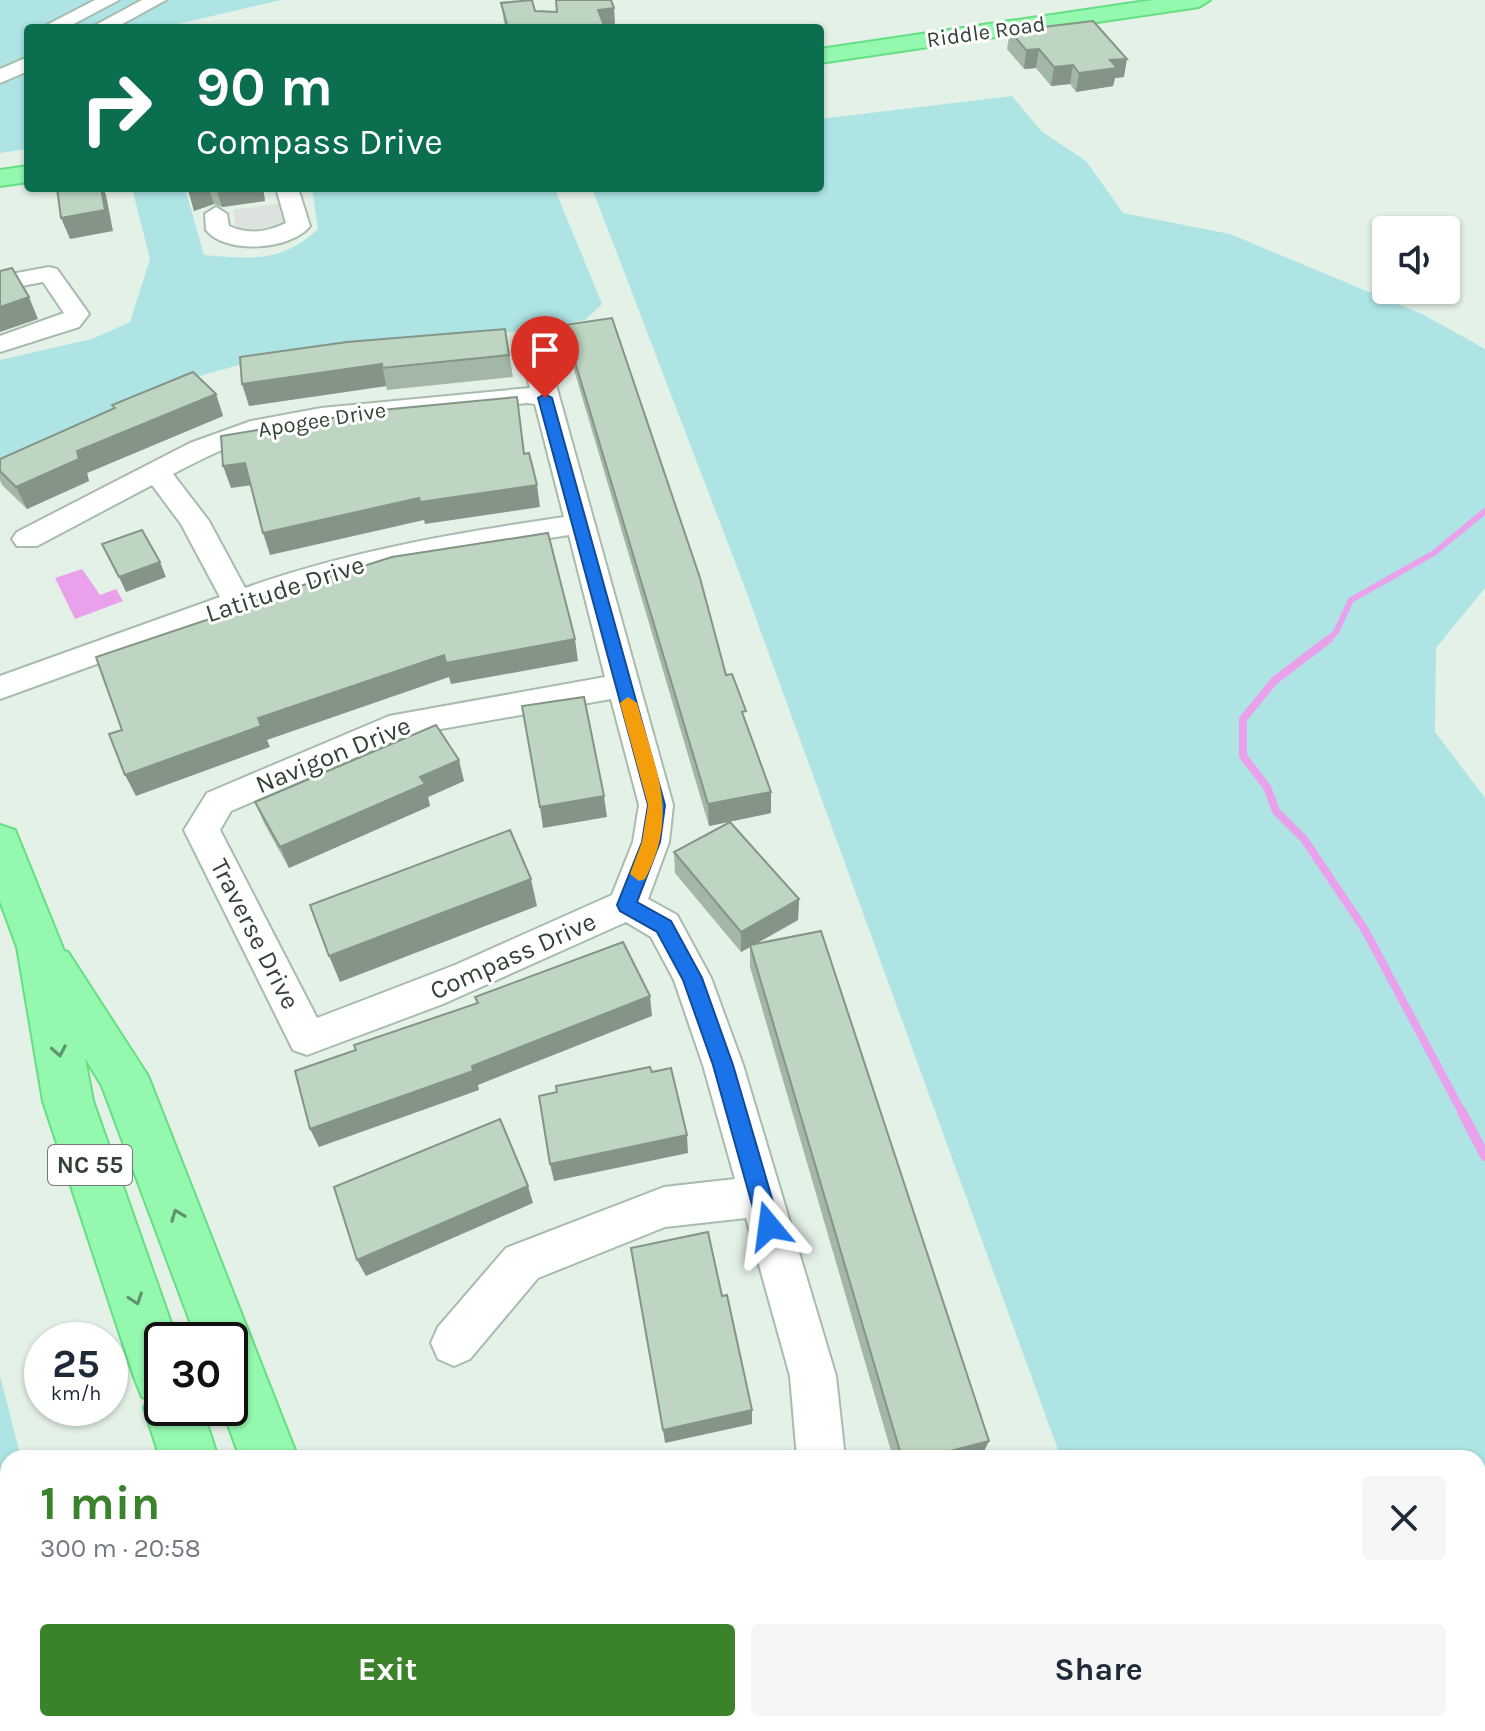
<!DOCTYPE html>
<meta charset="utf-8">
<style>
body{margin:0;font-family:Karla,sans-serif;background:#f6f6f7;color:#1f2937;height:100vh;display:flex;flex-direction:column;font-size:30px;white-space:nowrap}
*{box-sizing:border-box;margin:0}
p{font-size:26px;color:#747a83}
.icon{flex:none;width:44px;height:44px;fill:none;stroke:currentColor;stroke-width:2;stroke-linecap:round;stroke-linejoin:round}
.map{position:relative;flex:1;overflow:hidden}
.details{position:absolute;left:0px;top:1450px;width:1486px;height:282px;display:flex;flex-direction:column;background:#fff;border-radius:24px 24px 0 0;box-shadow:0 2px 6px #0004}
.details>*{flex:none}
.banner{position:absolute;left:24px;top:24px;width:800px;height:168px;border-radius:8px;box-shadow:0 2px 6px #0004;background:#0b6e4f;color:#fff;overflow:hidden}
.controls{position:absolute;left:1372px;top:216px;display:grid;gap:16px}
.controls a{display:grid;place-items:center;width:88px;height:88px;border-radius:8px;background:#fff;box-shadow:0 2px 6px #0004;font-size:40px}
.speed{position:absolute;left:24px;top:1322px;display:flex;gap:16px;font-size:40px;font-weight:700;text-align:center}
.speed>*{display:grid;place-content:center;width:104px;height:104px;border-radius:50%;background:#fff;box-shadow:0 2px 6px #0004;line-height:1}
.speed small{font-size:20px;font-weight:400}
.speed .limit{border:4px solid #111;border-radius:12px;background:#fff;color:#111}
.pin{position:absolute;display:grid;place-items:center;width:68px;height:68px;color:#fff;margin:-82px -34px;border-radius:50% 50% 50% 0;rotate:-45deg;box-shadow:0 0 8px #0007}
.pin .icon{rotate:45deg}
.me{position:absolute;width:88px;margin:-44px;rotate:344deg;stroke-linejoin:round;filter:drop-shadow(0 0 6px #0008)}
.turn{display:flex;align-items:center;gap:28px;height:168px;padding:0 40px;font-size:36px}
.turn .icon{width:104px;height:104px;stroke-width:2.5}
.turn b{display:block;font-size:56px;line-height:68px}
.round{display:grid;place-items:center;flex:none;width:84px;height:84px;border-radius:8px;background:#f6f6f7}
.headline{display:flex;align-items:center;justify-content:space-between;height:136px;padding:0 40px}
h1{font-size:48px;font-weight:700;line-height:60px;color:#3a832a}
.action{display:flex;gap:16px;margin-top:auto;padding:16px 40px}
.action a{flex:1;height:92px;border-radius:8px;background:#3a832a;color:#fff;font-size:32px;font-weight:700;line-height:92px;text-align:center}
.action a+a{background:#f6f6f7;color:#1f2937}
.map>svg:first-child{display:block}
</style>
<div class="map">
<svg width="1485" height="1731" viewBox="0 0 1485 1731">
<rect width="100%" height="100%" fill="#e4f1e7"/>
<!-- green -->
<path fill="#aee4e4" d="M0 0H281L161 28H28V149L0 153Z
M1012 96 1041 131 1086 161 1123 213 1230 234 1424 315 1485 349V588L1436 648 1435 732 1485 798V1731H1160L1157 1724H1478V1458H1061L745 588 592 188H820V119Z
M132 188H185L204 255C251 259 282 263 318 229L312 188 556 192 602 304 585 320 519 331 268 357 174 383 0 464V360L92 339 130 322 150 259Z
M0 1376 21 1458H8V1724H91L93 1731H0Z"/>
<!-- parking -->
<path fill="#dce2dd" d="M282 203 287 224 237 232 233 210Z"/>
<!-- water -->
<path fill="#e9a1ec" d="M82 569 100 595 116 589 123 601 75 619 55 578Z"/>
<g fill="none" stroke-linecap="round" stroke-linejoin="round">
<!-- stream-far2 -->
<path stroke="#e9a1ec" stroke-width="6" d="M1327 641 1336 632 1351 600 1434 553 1485 511"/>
<!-- stream-far1 -->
<path stroke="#e9a1ec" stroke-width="8" d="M1329 639 1274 681 1243 719V756L1267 787 1276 811 1304 839 1365 930 1463 1114"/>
<!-- stream -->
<path stroke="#e9a1ec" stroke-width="10" d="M1462 1112 1485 1156"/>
<!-- minor casing -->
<g stroke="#a7bcac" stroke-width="4">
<path id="minor" d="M95 0H119L66 28H41Z
M142 0H166L115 28H90Z
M28 57V71L0 83V69Z
M276 188H298L310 226C291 250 226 255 206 230L205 214 216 207 227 214 229 226C249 235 267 232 286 223Z
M49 267 57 269 89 314 79 327 0 352V336L64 313 43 282 0 290V276Z
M533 341 546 349 673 805 669 842 648 899 677 915 711 978 743 1065 836 1376 845 1458H797L790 1376 746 1218 665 1227 538 1278 470 1359 454 1366 438 1359 431 1343 438 1327 506 1248 664 1187 735 1179 703 1065 674 980 651 937 626 922 443 1004 307 1055 293 1050 184 830 207 793 389 716 605 677 569 535 447 554 334 578 0 699V676L220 597 181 524 152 485 37 546H17L12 539 17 532 190 443 251 421 321 408 530 388 520 349ZM527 403 535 404 564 517C455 533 349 551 245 588L209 521 173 474C203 458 235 442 269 434 353 414 442 412 527 403ZM611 699 639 805 633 842 612 895 455 965 317 1018 220 830 231 811 407 735Z
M590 1724H651L648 1731H587Z"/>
</g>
<!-- major casing -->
<g stroke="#65de84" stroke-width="4">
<path id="major" d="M1153 0H1210L1199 7 820 63V49Z
M28 166V182L0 186V170Z
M0 825 15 830 64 951 68 952 148 1076 298 1458H240L222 1408H230V1340H197L102 1086 85 1058 93 1101 177 1340H162V1408H202L218 1458H160L144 1408 148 1399 142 1397 134 1377 43 1101 17 947 0 901Z
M240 1724H306L308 1731H242Z
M332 1724H398L401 1731H335Z"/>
</g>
<!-- minor -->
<use href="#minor" fill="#fff" fill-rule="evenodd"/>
<!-- major -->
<use href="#major" fill="#94f9af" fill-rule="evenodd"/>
</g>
<!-- wall -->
<path fill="#a3b7a6" d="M501 3 535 11 557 12 614 8 615 28H505Z
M1010 31 1124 77 1115 78 1113 86 1076 92 1070 84 1051 86 1036 68 1024 69 1007 49Z
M188 188H263L265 201 222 207 214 204 194 211Z
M564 325 726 675 746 724 771 813 709 826 567 346Z
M505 329 513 377 387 390 386 386 249 406Z
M216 394 223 416 87 473 89 481 27 509 2 485 0 480V459L114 409 112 405Z
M464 781 428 797 430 806 289 868 264 823 255 802Z
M674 852 799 899 798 920 756 944 989 1441 982 1455 971 1458H893L750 967V947L741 952 675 873Z"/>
<!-- shaded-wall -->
<path fill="#849587" d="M614 8 615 28H599L598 10Z
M1039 49 1036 68 1024 69 1026 50Z
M1127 59 1124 77 1115 78 1113 86 1076 92 1079 73 1110 60Z
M1073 65 1070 84 1051 86 1054 67Z
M101 188H103L106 195 113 231 70 239 61 218Z
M194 188H209L214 204 194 211 188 190Z
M216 188H263L265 201 222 207Z
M29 297 38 319 0 332V307Z
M382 364 386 386 249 406 242 384Z
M216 394 223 416 87 473 89 481 27 509 16 487 77 451Z
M245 463 253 485 231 488 223 466Z
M537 485 540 507 425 524 424 520 270 555 263 533 419 498Z
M160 562 166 577 126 592 119 577Z
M575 639 578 661 451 684 449 677 267 740 270 747 136 796 125 775 258 718 444 655Z
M459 760 464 781 428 797 430 806 289 868 280 847 420 777Z
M771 792V813L709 826 708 804Z
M604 796 607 817 543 828 540 807Z
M531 879 537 906 340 982 329 956Z
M799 899 798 920 741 952V932Z
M650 996 652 1016 478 1085 479 1090 319 1147 310 1129Z
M687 1135 688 1153 554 1181 550 1164Z
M528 1186 533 1203 366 1276 357 1260Z
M752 1410V1424L665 1443 663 1430Z
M989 1441 982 1455 971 1458H923Z"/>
<!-- building -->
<path fill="#bdd5c1" stroke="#849587" stroke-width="2" d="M532 0 535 11 557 12 556 0H611L614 8 598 10 605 28H508L501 3Z
M1093 21 1127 59 1110 60 1117 68 1079 73 1073 65 1054 67 1039 49 1026 50 1010 31Z
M57 188H101L105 210 61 218Z
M12 268 29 297 0 307V271Z
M612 318 700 578 726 675 732 674 746 711 742 712 771 792 708 804 564 325Z
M505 329 509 355 382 368V364L242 384 240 357 347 342Z
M193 372 216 394 77 451 79 459 16 487 0 471V459L115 408 112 405Z
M517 397 524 454 529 453 537 485 420 502 419 498 263 533 245 463 223 466 221 436 381 410Z
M142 530 160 562 119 577 102 544Z
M548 533 575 639 446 663 444 655 258 718 261 726 125 775 109 734 122 730 96 657 257 603 256 600 392 557Z
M584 697 604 796 540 807 522 706Z
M436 725 459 760 420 777 425 784 280 847 255 802Z
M730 822 799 899 741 932 674 852Z
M510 830 531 879 329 956 310 905Z
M821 931 989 1441 923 1458H902L750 945Z
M623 942 650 996 472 1066 473 1071 310 1129 295 1071 356 1050 354 1045 478 1003 475 997Z
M650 1067 652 1072 671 1068 687 1135 550 1164 539 1096 557 1092 556 1086Z
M500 1119 528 1186 357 1260 334 1187Z
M708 1232 722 1296 727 1295 752 1410 663 1430 631 1248Z
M755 1724H808L811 1731H743Z"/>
<!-- one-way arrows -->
<defs><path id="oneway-chevron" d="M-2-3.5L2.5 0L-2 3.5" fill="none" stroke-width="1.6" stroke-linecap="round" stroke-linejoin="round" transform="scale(2)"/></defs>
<g stroke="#5f956c">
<use href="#oneway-chevron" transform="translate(59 1051) rotate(80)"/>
<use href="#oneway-chevron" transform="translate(177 1215) rotate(-111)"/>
<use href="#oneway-chevron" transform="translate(136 1299) rotate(71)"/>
</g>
<!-- route -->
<path fill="#1a73e8" stroke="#114b97" stroke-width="2" d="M545 394 552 398 665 805 660 842 637 902 671 921 702 978 733 1065 780 1226 776 1233 769 1236 761 1233 758 1226 713 1065 683 980 657 932 620 911 617 905 642 842 648 805 538 398Z"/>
<!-- slow -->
<path fill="#f59e0b" d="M628 697 637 703C655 770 680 812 645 879L639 881 630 874 642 842 648 805 620 703Z"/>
<g text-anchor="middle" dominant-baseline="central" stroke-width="6" stroke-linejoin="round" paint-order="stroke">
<!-- far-street labels -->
<g font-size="22" fill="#344336" stroke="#fff">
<text transform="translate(986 32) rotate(-8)">Riddle Road</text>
<text transform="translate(322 420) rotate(-9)">Apogee Drive</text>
</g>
<!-- shield labels -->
<rect fill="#fff" stroke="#717b72" stroke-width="2" x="48" y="1145" width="84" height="40" rx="6"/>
<g font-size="24" font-weight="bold" fill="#344336">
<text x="90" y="1165">NC 55</text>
</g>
<!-- street labels -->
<g font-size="26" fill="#344336" stroke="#fff">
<text transform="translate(285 589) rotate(-18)">Latitude Drive</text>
<text transform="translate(333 755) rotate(-22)">Navigon Drive</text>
<text transform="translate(255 934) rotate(63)">Traverse Drive</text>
<text transform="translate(513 956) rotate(-24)">Compass Drive</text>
</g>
</g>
</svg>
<div class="controls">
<a><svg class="icon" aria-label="sound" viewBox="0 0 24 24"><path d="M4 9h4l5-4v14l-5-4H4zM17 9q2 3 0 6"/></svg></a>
</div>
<div class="speed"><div>25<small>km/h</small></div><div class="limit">30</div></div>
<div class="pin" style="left:545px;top:398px;background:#d93025"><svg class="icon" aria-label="arrive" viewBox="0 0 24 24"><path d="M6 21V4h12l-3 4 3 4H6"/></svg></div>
<svg class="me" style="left:769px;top:1226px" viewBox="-20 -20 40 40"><path d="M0-17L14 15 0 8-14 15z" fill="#1a73e8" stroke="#fff" stroke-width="4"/></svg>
<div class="banner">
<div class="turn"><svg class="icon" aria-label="right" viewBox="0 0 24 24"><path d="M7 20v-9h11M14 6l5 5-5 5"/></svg><div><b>90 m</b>Compass Drive</div></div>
</div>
<section class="details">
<div class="headline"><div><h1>1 min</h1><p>300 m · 20:58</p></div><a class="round"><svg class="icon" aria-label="close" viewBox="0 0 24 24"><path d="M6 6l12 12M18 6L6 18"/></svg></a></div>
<div class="action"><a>Exit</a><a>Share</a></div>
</section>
</div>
